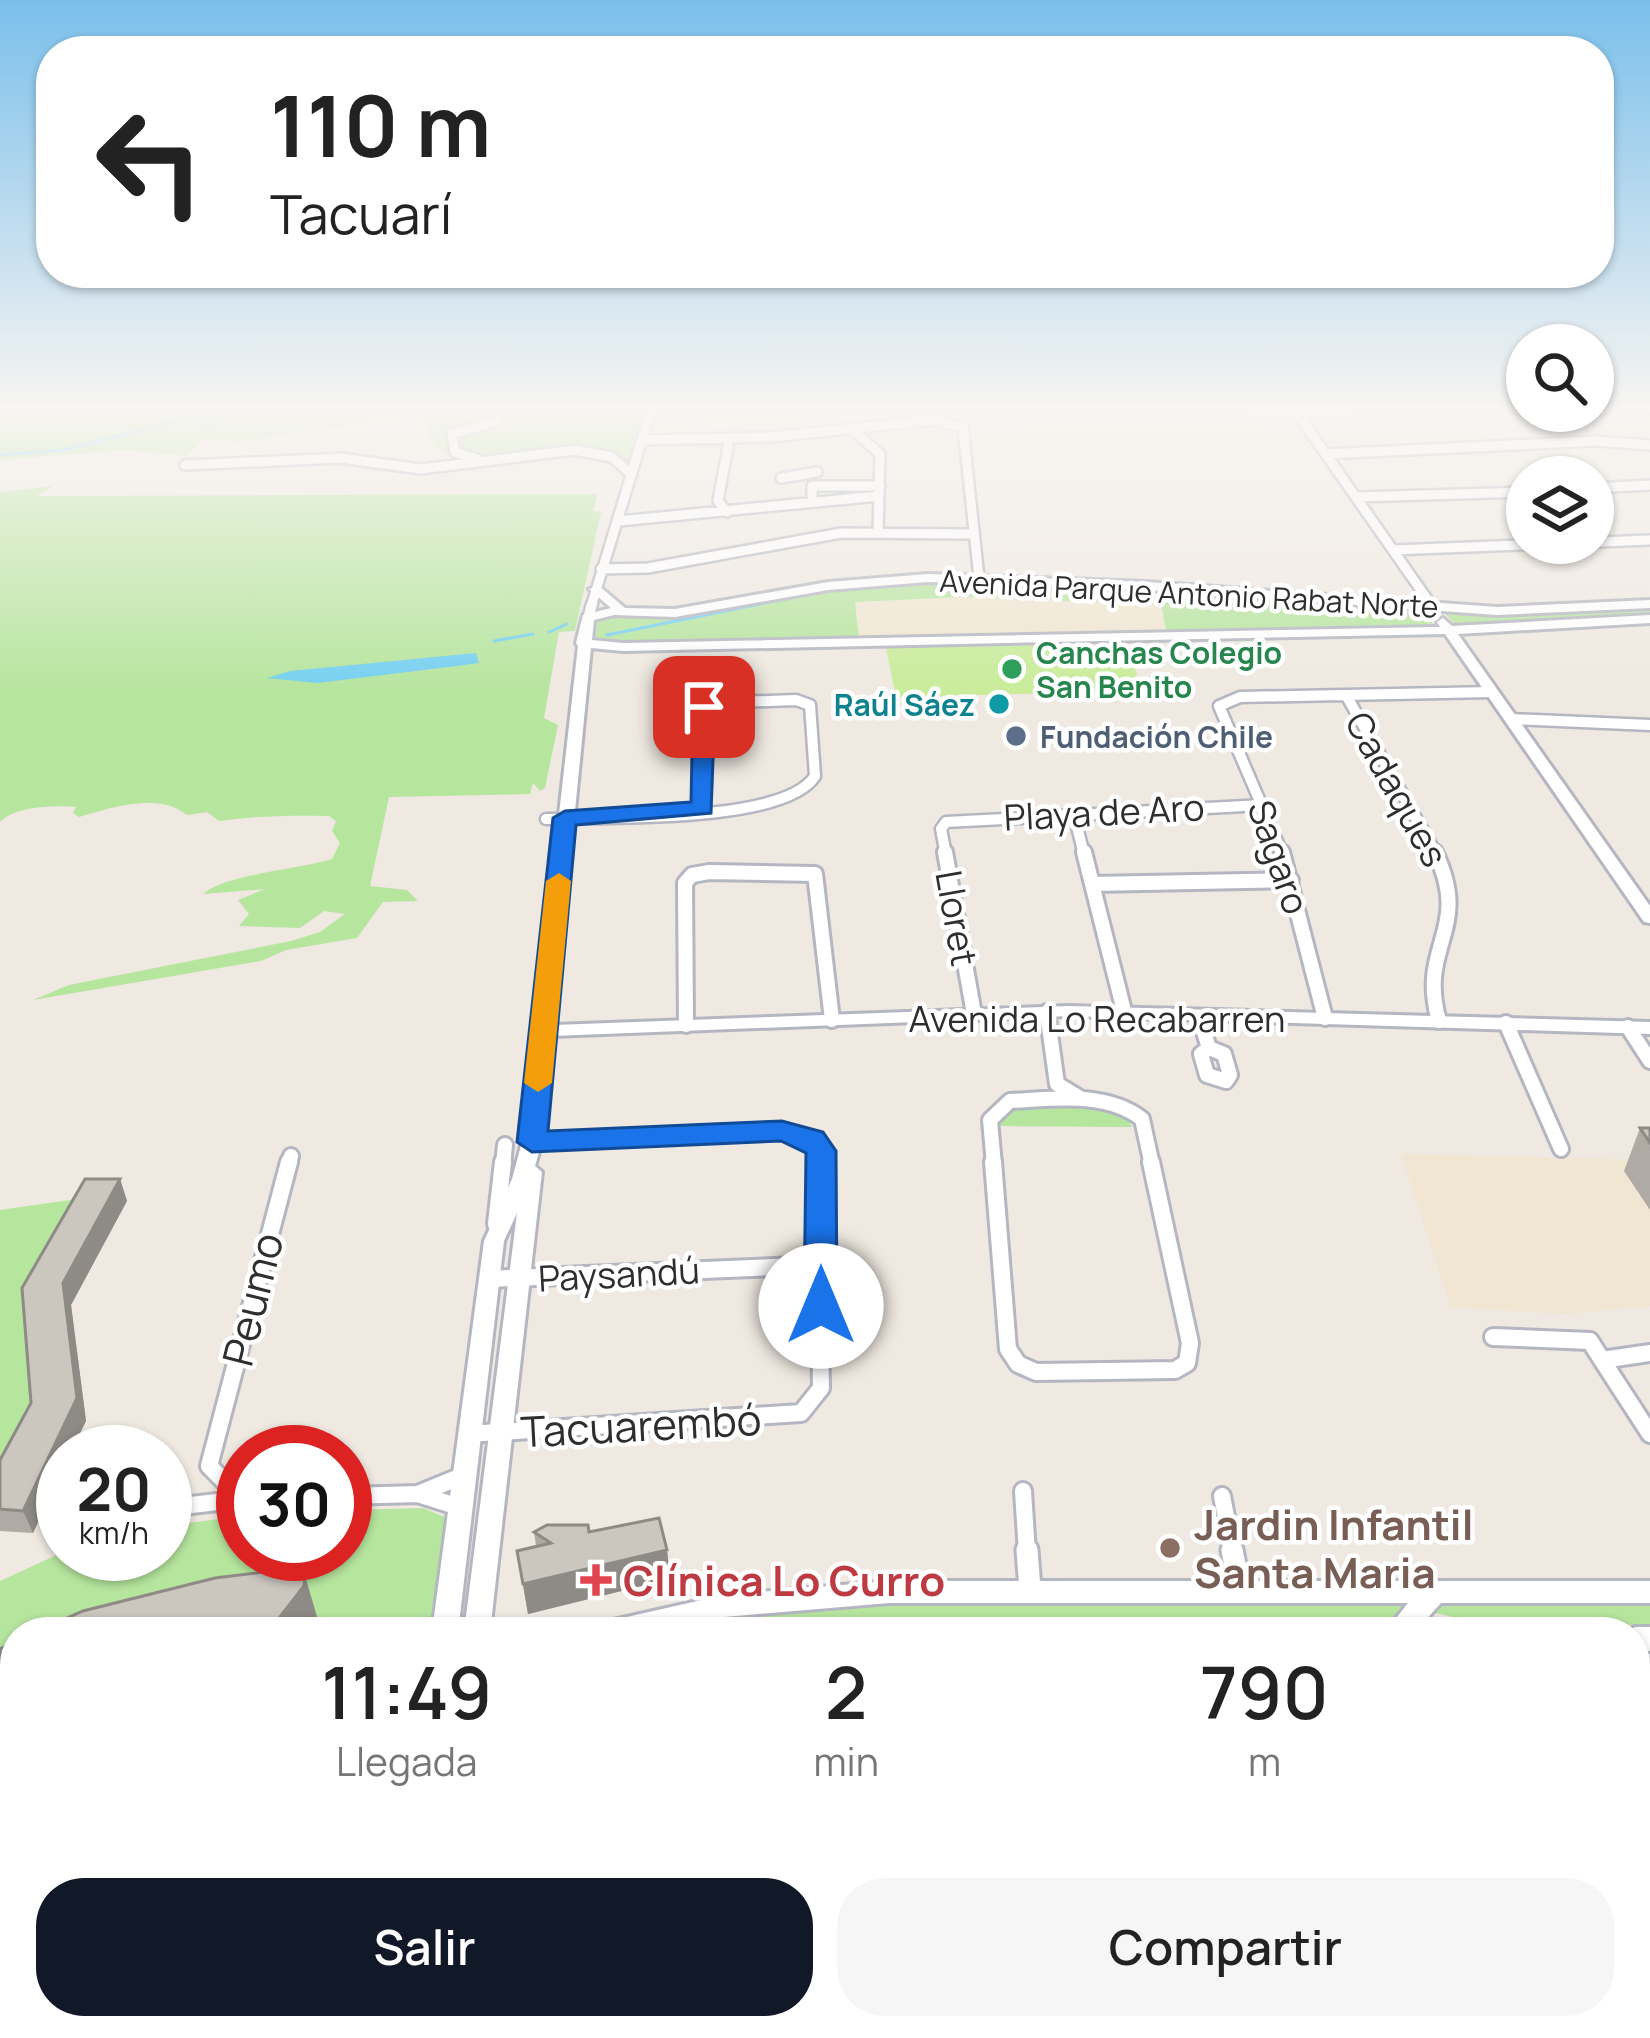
<!DOCTYPE html>
<html lang="es">
<meta charset="utf-8">
<style>
body{margin:0;font-family:Manrope,sans-serif;background:#f6f6f6;color:#222;height:100vh;display:flex;flex-direction:column;font-size:45px;white-space:nowrap}
*{box-sizing:border-box;margin:0}
p{font-size:39px;color:#767676}
.icon{flex:none;width:66px;height:66px;fill:none;stroke:currentColor;stroke-width:2;stroke-linecap:round;stroke-linejoin:round}
.map{position:relative;flex:1;overflow:hidden}
.side{position:absolute;left:0px;top:1617px;width:1650px;height:423px;display:flex;flex-direction:column;background:#fff;border-radius:48px 48px 0 0;box-shadow:0 3px 9px #0004}
.side>*{flex:none}
.banner{position:absolute;left:36px;top:36px;width:1578px;height:252px;border-radius:48px;box-shadow:0 3px 9px #0004;background:#fff;color:#222;overflow:hidden}
.controls{position:absolute;left:1506px;top:324px;display:grid;gap:24px}
.controls a{display:grid;place-items:center;width:108px;height:108px;border-radius:50%;background:#fff;box-shadow:0 3px 9px #0004;font-size:60px}
.speed{position:absolute;left:36px;top:1425px;display:flex;gap:24px;font-size:60px;font-weight:700;text-align:center}
.speed>*{display:grid;place-content:center;width:156px;height:156px;border-radius:50%;background:#fff;box-shadow:0 3px 9px #0004;line-height:1}
.speed small{font-size:30px;font-weight:400}
.speed .limit{border:18px solid #d22;background:#fff;color:#111}
.pin{position:absolute;display:grid;place-items:center;width:102px;height:102px;color:#fff;margin:-51px;border-radius:24px;box-shadow:0 6px 18px #0006}
.me{position:absolute;width:132px;margin:-66px;rotate:0deg;stroke-linejoin:round;filter:drop-shadow(0 0 9px #0008)}
.turn{display:flex;align-items:center;gap:42px;height:252px;padding:0 36px;font-size:54px}
.turn .icon{width:156px;height:156px;stroke-width:2.5}
.turn b{display:block;font-size:84px;line-height:102px}
.eta{display:flex;justify-content:space-evenly;align-items:center;height:204px;text-align:center}
.eta b{font-size:72px;font-weight:600;line-height:84px}
.primary-button{display:flex;gap:24px;margin-top:auto;padding:24px 36px}
.primary-button a{flex:1;height:138px;border-radius:48px;background:#111827;color:#fff;font-size:48px;font-weight:600;line-height:138px;text-align:center}
.primary-button a+a{background:#f6f6f6;color:#222}
.map>svg:first-child{display:block}
</style>
<div class="map">
<svg width="1650" height="2038" viewBox="0 0 1650 2038">
<rect width="100%" height="100%" fill="#efe9e1"/>
<!-- education -->
<path fill="#f0e6d1" d="M962 597 1161 604 1167 635 859 640 854 602Z
M1401 1154 1650 1160V1306L1564 1314 1451 1307Z"/>
<!-- airport -->
<path fill="#dcdee8" d="M1635 1650H1650V2003L1635 2005Z
M15 1856V2025H1513L1413 2038H0V1860Z"/>
<!-- green -->
<path fill="#b6e59e" d="M0 408H894C809 418 728 429 643 408L631 465C570 422 486 487 439 449 431 443 426 426 421 416L235 442 203 439 186 456 125 450 0 460Z
M53 486 37 496 598 494 593 511 601 512 575 631 559 632 544 718 558 725 545 788 540 791 533 783 530 794 389 797 370 886 407 890 418 901 383 902 357 938 286 950 261 961 33 1000 69 985 291 941 320 932 345 914 324 911 300 928 239 926 249 914 238 900 265 889 203 894C226 874 296 870 332 859L340 843 332 831 336 821 329 816C291 815 256 816 219 821L207 812 187 815C158 791 111 808 79 817L73 813 76 807C54 805 15 806 0 822V492Z
M900 582H1056C1087 602 1154 601 1188 590L1425 608 1435 628 1167 635 1161 604 962 597 855 602 859 640 590 641 593 621 624 614 650 616Z
M1650 605V616L1459 628 1442 611Z
M1017 1105C1049 1105 1117 1092 1132 1127L998 1126 1007 1109Z
M91 1197 35 1425 0 1494V1210Z
M423 1508 447 1518 430 1632H15V1784L0 1788V1581L63 1552 165 1554V1526L243 1516V1554H345V1510Z
M873 1599 1415 1600 1386 1625 1001 1621 793 1632H656L801 1605Z
M1650 1599V1625L1456 1624 1453 1617 1428 1611 1437 1602Z
M15 2007V2025H503L371 2038H0V2009Z
M776 2025H1003L920 2038H737L734 2030Z"/>
<!-- pitch -->
<path fill="#c9ec9a" d="M1127 644 1142 691 896 697 886 648Z"/>
<!-- water -->
<path fill="#75cff0" d="M476 653 479 663 457 666 317 683 267 678 290 671Z"/>
<g fill="none" stroke-linecap="round" stroke-linejoin="round">
<!-- stream -->
<path stroke="#75cff0" stroke-width="3" d="M192 418 210 420 206 430
M212 419 223 408
M0 455 63 450 185 419
M819 592 847 588
M549 632 567 624
M607 635 814 593
M494 641 533 634"/>
<!-- taxiway -->
<path fill="#c9c8cc" fill-rule="evenodd" d="M1650 1754V1802L1635 1804V1756Z
M1650 1837V1925L1635 1927V1840Z
M15 1970 18 2025 0 2028V1972Z"/>
<!-- runway -->
<path fill="#c9c8cc" fill-rule="evenodd" d="M436 2025H678L672 2038H431Z"/>
<!-- street-far4 casing -->
<g stroke="#b4b7c1" stroke-width="14">
<path id="street-far4" d="M1189 408 1297 413 1410 408
M1643 408 1650 409
M1297 413 1432 606
M854 431 880 454 878 533
M642 440 771 437 933 420 963 427 979 578
M1326 454 1596 441 1650 445
M477 459 455 452 452 434 497 421
M185 465 340 458 421 469 574 450 612 457 632 475
M781 478 817 472
M1593 488 1650 485
M812 497V486H880
M1356 497 1527 492
M727 512 718 501 729 441
M619 521 879 496
M1393 550 1650 540
M601 569 648 568 841 533 974 534
M591 607 650 413"/>
</g>
<!-- street-far3 casing -->
<g stroke="#b4b7c1" stroke-width="15">
<path id="street-far3" d="M588 618 592 604
M1346 695 1437 855
M1511 719 1650 725
M1074 814 1084 855
M546 819C602 817 785 824 815 776L810 705 796 700 707 703 703 808
M946 855 941 829 946 822 1263 805
M1283 855 1219 706 1240 697 1492 692"/>
</g>
<!-- street-far2 casing -->
<g stroke="#b4b7c1" stroke-width="20">
<path id="street-far2" d="M945 852 974 1014
M1084 852 1124 1011
M1282 852 1325 1018
M1435 852C1473 931 1417 944 1439 1021
M1092 884 1291 880
M1047 1012 1057 1084 1080 1098
M1506 1023 1561 1149
M686 1025 685 883 692 875 709 872 815 874 832 1020
M1628 1027 1650 1061
M1203 1029 1209 1048
M1209 1048 1224 1054 1230 1075 1226 1081 1207 1075 1201 1054Z
M532 1142 782 1131 817 1143V1165
M289 1165 291 1156
M503 1165 505 1145
M994 1165 990 1120 1010 1101C1054 1099 1106 1091 1142 1119L1152 1165"/>
</g>
<!-- street-far1 casing -->
<g stroke="#b4b7c1" stroke-width="22">
<path id="street-far1" d="M993 1162 1008 1349 1018 1364 1036 1372 1175 1370 1187 1363 1190 1343 1151 1162
M496 1224 503 1162
M489 1279 821 1265
M1493 1337 1590 1341 1602 1360 1650 1353
M1602 1360 1650 1434
M468 1434 801 1413 821 1388 817 1162
M1023 1491 1027 1553
M418 1494 462 1476
M345 1496 418 1494 459 1507
M1222 1496 1233 1553
M242 1499 209 1466 289 1162
M165 1508 243 1499"/>
</g>
<!-- street casing -->
<g stroke="#b4b7c1" stroke-width="27">
<path id="street" d="M1027 1550 1030 1589
M1232 1550 1240 1591"/>
</g>
<!-- secondary casing -->
<g stroke="#b4b7c1" stroke-width="6">
<path id="secondary" d="M928 574 1147 582 1497 607 1650 600V608L1497 615 1147 590 928 582 828 590 675 617 614 615 594 620 592 640 623 643 1434 627H1440L1437 622 1443 618 1452 626 1650 615V623L1458 634 1650 906V923L1644 922 1445 634 623 651 591 648 554 1025 1069 1006 1650 1022V1034L1069 1016 552 1036 542 1142 535 1166 542 1172 490 1632H464L517 1213 504 1241 458 1632H432L484 1241 512 1179 522 1142 578 646 576 643 583 615 611 608 589 589 599 586 625 608 675 609 828 582Z
M889 1581H1650V1603H1441L1415 1632H1385L1408 1603H889L724 1617 659 1632H596L600 1624 609 1621 724 1595Z
M1635 1627H1650V1651H1635V1632H1625Z
M15 1775V1801L0 1805V1779Z
M15 1803V1862L0 1865V1811Z"/>
</g>
<!-- highway casing -->
<g stroke="#c9c9c9" stroke-width="6">
<path id="highway" d="M1650 2011V2038H1596L1602 2025H1635V2014Z"/>
</g>
<!-- street-far4 -->
<use href="#street-far4" stroke="#fff" stroke-width="9"/>
<!-- street-far3 -->
<use href="#street-far3" stroke="#fff" stroke-width="10"/>
<!-- street-far2 -->
<use href="#street-far2" stroke="#fff" stroke-width="14"/>
<!-- street-far1 -->
<use href="#street-far1" stroke="#fff" stroke-width="16"/>
<!-- street -->
<use href="#street" stroke="#fff" stroke-width="21"/>
<!-- secondary -->
<use href="#secondary" fill="#fff" fill-rule="evenodd"/>
<!-- highway -->
<use href="#highway" fill="#ffa35c" fill-rule="evenodd"/>
</g>
<!-- wall -->
<path fill="#afaba4" d="M1640 1128H1650V1210L1624 1171Z
M120 1179 127 1201 71 1305 86 1421 71 1452H63V1469L33 1533 0 1531V1460L31 1403Z
M534 1532H589L667 1550 670 1579 528 1614 517 1551 536 1546Z"/>
<!-- shaded-wall -->
<path fill="#8e8b86" d="M120 1179 127 1201 71 1305 86 1421 71 1452H63V1469L33 1533 23 1511 63 1283Z
M667 1550 670 1579 528 1614 523 1584Z
M305 1576 318 1620 316 1632H261Z
M15 1677V1728L0 1732V1682Z
M15 1897V1929L0 1933V1901Z"/>
<!-- building -->
<path fill="#cbc7bf" stroke="#8e8b86" stroke-width="3" d="M1640 1128H1650V1143Z
M85 1179H120L63 1283 77 1398 23 1511 0 1509V1460L31 1403 22 1288Z
M659 1518 667 1550 523 1584 517 1551 551 1543 534 1532 547 1525H588L589 1532Z
M289 1569 305 1576 304 1586 276 1622 261 1632H36L83 1611 215 1578Z
M15 1642V1677L0 1682V1649Z
M15 1863V1897L0 1901V1867Z"/>
<!-- sky -->
<linearGradient id="sky" x2="0" y2="1"><stop stop-color="#7abfeb"/><stop offset="0.59" stop-color="#f8f5f2"/><stop offset="1" stop-color="#f8f5f2" stop-opacity="0"/></linearGradient>
<rect width="1650" height="693" fill="url(#sky)"/>
<!-- route -->
<path fill="#1a73e8" stroke="#114b97" stroke-width="3" d="M704 700 715 707 711 813 576 825 548 1131 782 1121 823 1132 836 1151 837 1306 821 1318 804 1306 806 1153 781 1141 532 1152 517 1142 553 818 565 811 691 802 693 707Z"/>
<!-- slow -->
<path fill="#f59e0b" d="M559 873 571 881 552 1083 538 1092 524 1083 546 881Z"/>
<!-- markers -->
<circle fill="#2e9e5b" stroke="#fff" stroke-width="4.5" cx="1012" cy="669" r="12"/>
<circle fill="#0f9aa8" stroke="#fff" stroke-width="4.5" cx="999" cy="704" r="12"/>
<circle fill="#5c6f8a" stroke="#fff" stroke-width="4.5" cx="1016" cy="736" r="12"/>
<circle fill="#8d6e63" stroke="#fff" stroke-width="4.5" cx="1170" cy="1548" r="12"/>
<path fill="#e0444e" stroke="#fff" stroke-width="4.5" d="M590 1562h12v12h12v12h-12v12h-12v-12h-12v-12h12z"/>
<g text-anchor="middle" dominant-baseline="central" stroke-width="9" stroke-linejoin="round" paint-order="stroke">
<!-- far-street labels -->
<g font-size="30" fill="#2e2e2e" stroke="#fff">
<text transform="translate(1189 593) rotate(3)">Avenida Parque Antonio Rabat Norte</text>
</g>
<!-- far-leisure labels -->
<g font-size="30" font-weight="bold" fill="#27864d" stroke="#fff" text-anchor="start">
<text x="1036" y="652">Canchas Colegio<tspan x="1036" dy="34">San Benito</tspan></text>
</g>
<!-- far-culture labels -->
<g font-size="30" font-weight="bold" fill="#0d838f" stroke="#fff" text-anchor="end">
<text x="975" y="704">Raúl Sáez</text>
</g>
<!-- far-service labels -->
<g font-size="30" font-weight="bold" fill="#4e5e75" stroke="#fff" text-anchor="start">
<text x="1040" y="736">Fundación Chile</text>
</g>
<!-- street labels -->
<g font-size="36" fill="#2e2e2e" stroke="#fff">
<text transform="translate(1397 789) rotate(61)">Cadaques</text>
<text transform="translate(1104 812) rotate(-3)">Playa de Aro</text>
<text transform="translate(1279 857) rotate(71)">Sagaro</text>
<text transform="translate(957 918) rotate(80)">Lloret</text>
<text x="1097" y="1018">Avenida Lo Recabarren</text>
<text transform="translate(619 1274) rotate(-3)">Paysandú</text>
</g>
<!-- near-street labels -->
<g font-size="42" fill="#2e2e2e" stroke="#fff">
<text transform="translate(252 1299) rotate(-76)">Peumo</text>
<text transform="translate(641 1425) rotate(-3)">Tacuarembó</text>
</g>
<!-- near-education labels -->
<g font-size="42" font-weight="bold" fill="#785e54" stroke="#fff" text-anchor="start">
<text x="1194" y="1524">Jardin Infantil<tspan x="1194" dy="48">Santa Maria</tspan></text>
</g>
<!-- near-health labels -->
<g font-size="42" font-weight="bold" fill="#be3a42" stroke="#fff" text-anchor="start">
<text x="623" y="1580">Clínica Lo Curro</text>
</g>
</g>
</svg>
<div class="controls">
<a><svg class="icon" aria-label="search" viewBox="0 0 24 24"><circle cx="10" cy="10" r="6"/><path d="M15 15l6 6"/></svg></a>
<a><svg class="icon" aria-label="layers" viewBox="0 0 24 24"><path d="M12 4l9 5-9 5-9-5zM3 14l9 5 9-5"/></svg></a>
</div>
<div class="speed"><div>20<small>km/h</small></div><div class="limit">30</div></div>
<div class="pin" style="left:704px;top:707px;background:#d93025"><svg class="icon" aria-label="arrive" viewBox="0 0 24 24"><path d="M6 21V4h12l-3 4 3 4H6"/></svg></div>
<svg class="me" style="left:821px;top:1306px" viewBox="-20 -20 40 40"><circle r="19" fill="#fff"/><path d="M0-13L10 11 0 6-10 11z" fill="#1a73e8"/></svg>
<div class="banner">
<div class="turn"><svg class="icon" aria-label="left" viewBox="0 0 24 24"><path d="M17 20v-9H6M10 6l-5 5 5 5"/></svg><div><b>110 m</b>Tacuarí</div></div>
</div>
<section class="side">
<div class="eta">
<div><b>11:49</b><p>Llegada</p></div>
<div><b>2</b><p>min</p></div>
<div><b>790</b><p>m</p></div>
</div>
<div class="primary-button"><a>Salir</a><a>Compartir</a></div>
</section>
</div>
